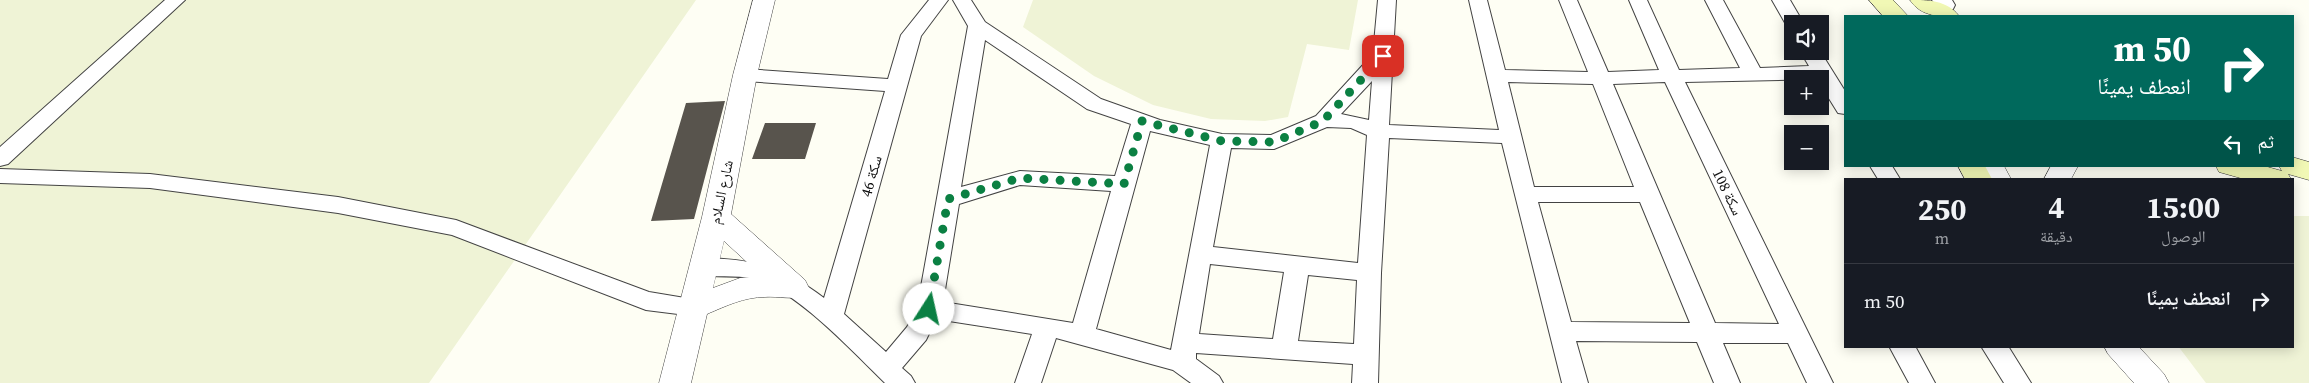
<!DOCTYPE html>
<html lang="ar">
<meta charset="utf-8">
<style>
body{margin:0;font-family:"Source Serif 4","Noto Naskh Arabic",serif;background:#242831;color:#f1f3f6;direction:rtl;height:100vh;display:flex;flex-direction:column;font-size:19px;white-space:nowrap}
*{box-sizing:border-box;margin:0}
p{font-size:16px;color:#9ea1a6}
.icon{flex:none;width:28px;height:28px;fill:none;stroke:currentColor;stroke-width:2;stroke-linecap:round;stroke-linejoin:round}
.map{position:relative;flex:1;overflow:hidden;direction:ltr}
.drawer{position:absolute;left:1844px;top:178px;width:450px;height:170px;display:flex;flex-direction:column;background:#171b24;border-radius:0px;box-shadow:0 2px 12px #0003;direction:rtl}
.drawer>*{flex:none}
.banner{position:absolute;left:1844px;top:15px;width:450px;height:152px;border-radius:0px;box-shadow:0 2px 12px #0003;direction:rtl;background:#00695c;color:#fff;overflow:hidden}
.controls{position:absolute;left:1784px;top:15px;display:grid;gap:10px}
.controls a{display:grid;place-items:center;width:45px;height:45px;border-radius:0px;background:#171b24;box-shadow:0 2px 12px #0003;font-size:25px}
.pin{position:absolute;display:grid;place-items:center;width:42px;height:42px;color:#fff;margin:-21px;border-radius:10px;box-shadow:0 2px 8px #0006}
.me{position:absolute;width:55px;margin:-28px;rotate:10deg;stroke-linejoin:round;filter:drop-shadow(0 0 4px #0008)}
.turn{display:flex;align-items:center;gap:18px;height:105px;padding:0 20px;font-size:22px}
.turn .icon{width:65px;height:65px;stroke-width:2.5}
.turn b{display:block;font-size:35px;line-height:42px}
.then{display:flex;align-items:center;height:48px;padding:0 20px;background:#0003;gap:10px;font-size:19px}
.eta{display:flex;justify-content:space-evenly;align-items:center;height:85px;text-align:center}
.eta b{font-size:30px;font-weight:700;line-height:35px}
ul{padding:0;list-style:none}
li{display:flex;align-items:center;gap:15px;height:75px;padding:0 20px;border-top:1px solid #363941}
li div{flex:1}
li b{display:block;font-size:19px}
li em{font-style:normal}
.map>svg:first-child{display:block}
</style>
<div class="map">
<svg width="2309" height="383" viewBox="0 0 2309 383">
<rect width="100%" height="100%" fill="#fefef4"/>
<!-- farmland -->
<path fill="#eff3d6" d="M0 0H696L429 383H0Z
M1033 0H1358L1349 50 1307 44 1288 117 1265 121 1211 119 1153 105 1094 76 1023 27Z
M2293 216H2309V383H2206L2178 346H2292Z"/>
<!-- building -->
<path fill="#58544d" d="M725 101 694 219 651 221 686 103Z
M765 123H816L805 159H752Z"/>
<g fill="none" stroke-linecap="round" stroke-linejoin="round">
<!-- minor casing -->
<g stroke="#434343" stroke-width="2">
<path id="minor" d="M165 0H185L8 164 0 166V147Z
M929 0H948L921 36 844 314 886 352 907 327 917 309 968 26 953 0H971L985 22 1101 99 1160 120 1222 134 1271 135 1316 116 1373 54 1378 0H1396L1389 125 1499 130 1469 0H1487L1505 70 1588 72 1559 0H1577L1608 72 1659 70 1629 0H1647L1679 70 1740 68 1705 0H1723L1760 68 1809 66 1800 51H1820L1845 91V114L1838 113 1820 84V79L1685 82 1833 383H1807L1788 343H1723L1740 383H1714L1697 342 1576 341 1588 383H1562L1502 143 1389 138 1381 273 1378 383H1352L1353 364 1196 353V359L1219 376 1223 383H1191L1173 370 1056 338 1041 383H1015L1032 334 936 319 926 340 902 368 911 376 915 383H885C854 353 796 290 755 279 735 274 714 279 695 273L691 267 695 261 703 258C754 259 783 267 824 298L885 91 745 81 738 79 735 75 738 71 745 69 888 79 901 35ZM985 40 1087 109 1131 124 1115 176 1020 171 961 187ZM1372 81 1369 120 1341 114ZM1508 82 1593 84 1634 187H1534ZM1665 82 1779 324 1715 323 1613 84ZM1327 127 1351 128 1367 135 1358 263 1213 247 1231 148 1274 149ZM1150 131 1210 145 1171 350 1096 329ZM1020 185 1111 191 1073 323 943 302 959 204ZM1538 202H1640L1690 323 1571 322ZM1210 264 1284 272 1273 339 1199 334ZM1308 275 1357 280 1354 344 1298 341Z
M1772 0H1790L1804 24H1792V29L1788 28Z
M1932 0H1952L1955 5 1953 9C1942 12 1938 9 1932 0Z
M1870 166H1892L1900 179H1878Z
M0 169 150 174 338 197 456 220 649 292 703 301 706 307 703 313 694 316 646 310 452 235 338 213 150 188 0 183Z
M1889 346H1915L1935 383H1909Z
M1981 346H2008L2031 383H2004Z"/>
</g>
<!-- tertiary casing -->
<g stroke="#434343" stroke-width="1">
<path id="tertiary" d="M753 0H775L757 75 731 214 805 280 809 288 805 296C791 300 779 296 765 297 744 297 726 306 707 314L691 383H659L702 217 733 75ZM724 241 762 276 740 278 713 288Z
M1977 166H2004L2011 179H1984Z
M2051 166H2078L2071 179H2044Z
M2104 346H2138L2164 374 2169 383H2134L2108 354Z"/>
</g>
<!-- secondary casing -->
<g stroke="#323232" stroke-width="1">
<path id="secondary" d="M1869 0H1893L1908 16H1883Z
M1910 0C1928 0 1947 0 1959 16 1940 17 1921 17 1910 0Z
M2292 157 2309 162V180L2288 174 2291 179H2244L2219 172 2216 166H2264L2282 171 2279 166H2292Z
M1958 166H1985L1992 179H1965Z"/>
</g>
<!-- minor -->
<use href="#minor" fill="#fff" fill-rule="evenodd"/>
<!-- tertiary -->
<use href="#tertiary" fill="#fff" fill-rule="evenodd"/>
<!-- secondary -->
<use href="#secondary" fill="#f1f8b5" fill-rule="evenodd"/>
</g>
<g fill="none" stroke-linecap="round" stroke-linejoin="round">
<!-- route -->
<path stroke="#0b8043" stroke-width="9" stroke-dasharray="0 16.2" d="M929 309 948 199 1020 178 1124 184 1142 121 1222 141 1274 142 1323 121 1383 56"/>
</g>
<g text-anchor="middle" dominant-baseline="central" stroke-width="5" stroke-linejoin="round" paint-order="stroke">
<!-- street labels -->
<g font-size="15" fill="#101010" stroke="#fff">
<text transform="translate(871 176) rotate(-74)">سكة 46</text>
<text transform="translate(721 192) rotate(-78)">شارع السلام</text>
<text transform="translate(1728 192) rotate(64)">سكة 108</text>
</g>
</g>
</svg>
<div class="controls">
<a><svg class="icon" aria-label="sound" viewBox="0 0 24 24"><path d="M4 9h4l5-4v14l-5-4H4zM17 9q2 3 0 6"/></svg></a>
<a>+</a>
<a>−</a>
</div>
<div class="pin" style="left:1383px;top:56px;background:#d93025"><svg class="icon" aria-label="arrive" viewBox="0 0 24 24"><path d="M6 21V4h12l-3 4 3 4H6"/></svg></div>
<svg class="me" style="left:929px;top:309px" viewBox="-20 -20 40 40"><circle r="19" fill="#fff"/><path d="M0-13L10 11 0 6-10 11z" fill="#0b8043"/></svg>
<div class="banner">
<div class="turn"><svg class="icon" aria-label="right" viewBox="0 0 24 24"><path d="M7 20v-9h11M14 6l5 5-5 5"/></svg><div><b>50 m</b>انعطف يمينًا</div></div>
<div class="then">ثم<svg class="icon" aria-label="left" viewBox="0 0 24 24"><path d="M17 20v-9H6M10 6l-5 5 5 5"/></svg></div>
</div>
<section class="drawer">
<div class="eta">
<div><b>15:00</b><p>الوصول</p></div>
<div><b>4</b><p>دقيقة</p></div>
<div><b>250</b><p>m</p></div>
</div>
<ul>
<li><svg class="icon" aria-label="right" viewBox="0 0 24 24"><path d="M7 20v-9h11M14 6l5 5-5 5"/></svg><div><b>انعطف يمينًا</b></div><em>50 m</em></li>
</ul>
</section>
</div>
